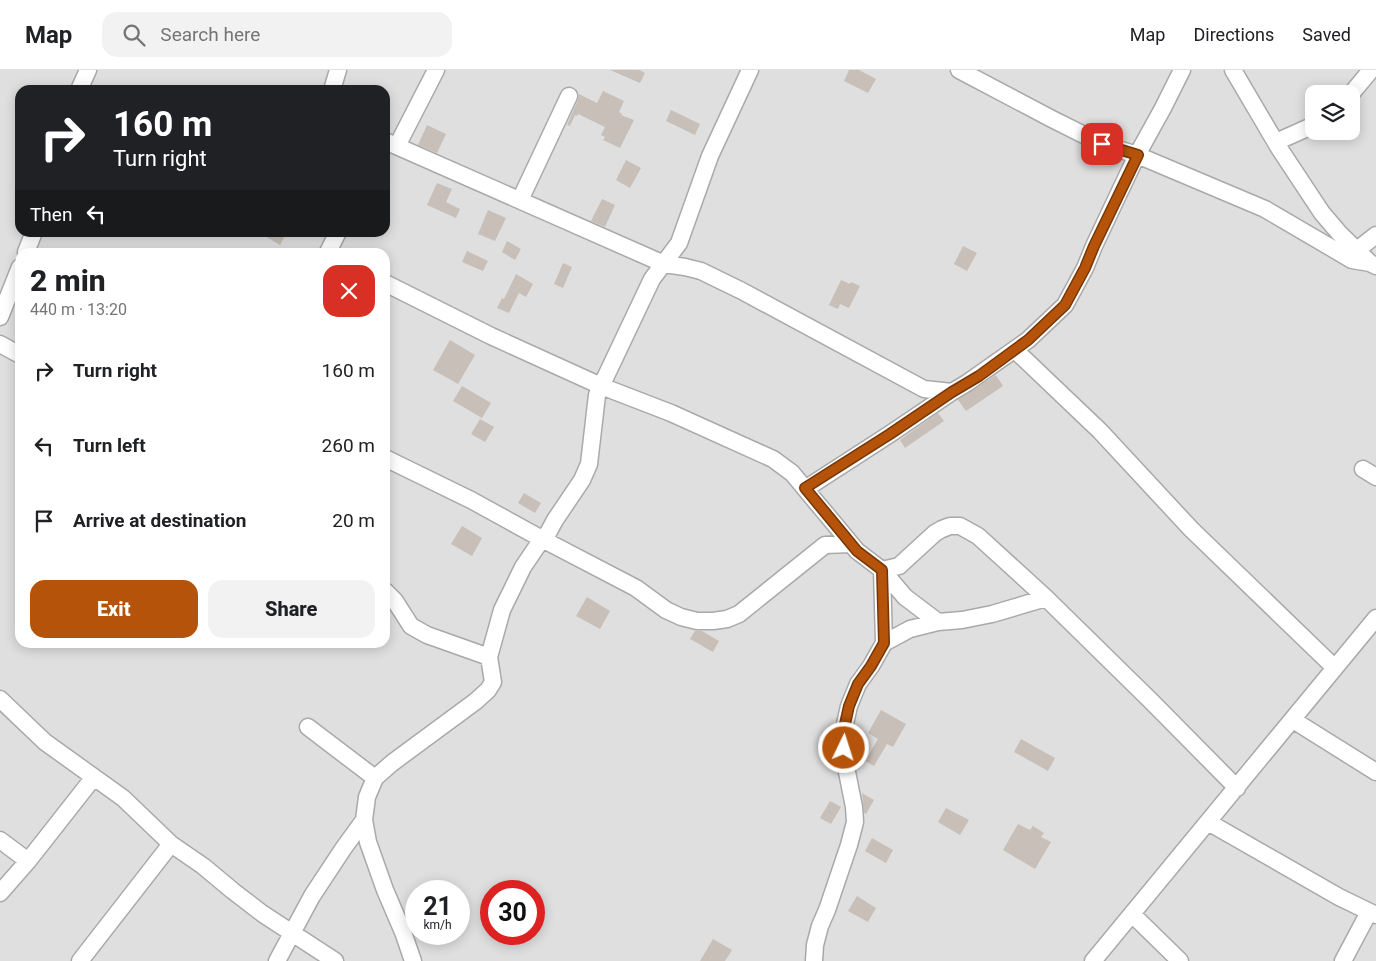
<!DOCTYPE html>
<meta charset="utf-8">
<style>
body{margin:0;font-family:Roboto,sans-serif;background:#f2f2f2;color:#202124;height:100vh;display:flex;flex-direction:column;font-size:19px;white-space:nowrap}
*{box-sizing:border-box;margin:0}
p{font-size:16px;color:#757577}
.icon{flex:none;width:28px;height:28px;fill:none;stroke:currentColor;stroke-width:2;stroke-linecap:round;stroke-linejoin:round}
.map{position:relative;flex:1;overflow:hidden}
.side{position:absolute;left:15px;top:178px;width:375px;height:400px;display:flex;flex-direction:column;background:#fff;border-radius:15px;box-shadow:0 2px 12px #0003}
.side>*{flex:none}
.guide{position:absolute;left:15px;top:15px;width:375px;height:152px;border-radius:15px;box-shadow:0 2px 12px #0003;background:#202124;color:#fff;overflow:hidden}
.controls{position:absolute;left:1305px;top:15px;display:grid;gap:10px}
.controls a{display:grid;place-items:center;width:55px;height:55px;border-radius:10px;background:#fff;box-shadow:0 2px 12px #0003;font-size:25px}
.speed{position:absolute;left:405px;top:810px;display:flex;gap:10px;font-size:25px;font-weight:700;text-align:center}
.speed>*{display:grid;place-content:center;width:65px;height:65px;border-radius:50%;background:#fff;box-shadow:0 2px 12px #0003;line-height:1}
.speed small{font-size:12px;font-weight:400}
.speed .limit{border:8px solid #d22;background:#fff;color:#111}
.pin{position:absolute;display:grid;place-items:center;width:42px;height:42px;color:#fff;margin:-21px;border-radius:10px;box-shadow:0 2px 8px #0006}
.me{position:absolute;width:55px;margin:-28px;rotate:4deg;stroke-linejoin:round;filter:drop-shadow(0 0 4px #0008)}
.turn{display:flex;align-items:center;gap:18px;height:105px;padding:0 15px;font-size:22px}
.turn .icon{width:65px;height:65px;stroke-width:2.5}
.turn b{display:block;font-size:35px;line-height:42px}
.then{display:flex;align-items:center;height:48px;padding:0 15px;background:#0003;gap:10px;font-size:19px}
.round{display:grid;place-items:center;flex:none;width:52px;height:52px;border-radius:15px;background:#f2f2f2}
.summary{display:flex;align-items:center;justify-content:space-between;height:85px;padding:0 15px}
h1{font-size:30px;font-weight:800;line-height:38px}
.cta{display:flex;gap:10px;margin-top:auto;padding:10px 15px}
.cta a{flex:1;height:58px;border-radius:15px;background:#b45309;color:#fff;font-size:20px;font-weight:800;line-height:58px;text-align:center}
.cta a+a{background:#f2f2f2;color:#202124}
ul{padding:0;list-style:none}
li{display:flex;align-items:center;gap:15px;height:75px;padding:0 15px}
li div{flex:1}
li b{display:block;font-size:19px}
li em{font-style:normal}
header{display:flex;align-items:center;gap:30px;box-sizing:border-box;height:70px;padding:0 25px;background:#fff;border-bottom:1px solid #e0e0e0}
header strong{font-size:24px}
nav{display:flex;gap:28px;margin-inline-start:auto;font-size:18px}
.search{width:350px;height:45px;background:#f2f2f2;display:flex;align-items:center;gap:12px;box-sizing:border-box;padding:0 18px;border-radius:15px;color:#757577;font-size:19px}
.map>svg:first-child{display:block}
</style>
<header>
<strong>Map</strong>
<div class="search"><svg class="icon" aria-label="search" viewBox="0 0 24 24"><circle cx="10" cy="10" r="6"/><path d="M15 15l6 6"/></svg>Search here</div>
<nav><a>Map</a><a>Directions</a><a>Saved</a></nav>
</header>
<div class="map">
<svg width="1376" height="891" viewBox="0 0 1376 891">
<rect width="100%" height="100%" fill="#f2efe9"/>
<!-- residential -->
<path fill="#e0dfdf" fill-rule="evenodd" d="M0 0H1376V891H0ZM20 20H385V162H20ZM1314 24H1351V61H1314ZM20 182H385V572H20ZM416 821H459V864H416ZM491 821H534V864H491Z"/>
<!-- building -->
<path fill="#c7bfb8" d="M610 0H639L645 3 640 13Z
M849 0H859L876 9 868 23 844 11Z
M603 21 624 31 619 42 622 44 621 45 634 50 620 78 603 70 605 67 601 65 605 57 578 44 577 46 575 45 570 56 567 55 578 30 579 24 597 33Z
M671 40 700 54 695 65 666 51Z
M427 55 446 64 437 83 418 75Z
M626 90 641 98 630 118 616 110Z
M437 113 452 119 446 132 460 139 456 148 427 135Z
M602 129 615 135 605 157 591 151Z
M488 140 506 148 495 171 478 164Z
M258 162H287L280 175Z
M507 171 521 179 515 190 502 182Z
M963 176 977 183 967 201 954 194Z
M467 181 488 191 483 201 462 192Z
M563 193 572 197 563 218 554 214Z
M516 204 533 214 526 227 519 223 509 243 497 238 502 228 504 229Z
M841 210 850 214 851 212 860 216 849 238 840 234 838 239 829 235Z
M450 270 475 285 458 314 433 300Z
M996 305 1003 316 966 341 958 330Z
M462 316 491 333 482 348 453 331Z
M938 343 944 351 905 378 900 370Z
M480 349 494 357 485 372 471 364Z
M524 423 541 433 535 443 518 433Z
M462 456 482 468 472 486 451 474Z
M587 527 610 541 600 559 576 546Z
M695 561H702L719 571 713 582 690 569Z
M881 640 906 654 893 677 887 674 874 696 865 691 878 669 868 663Z
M1021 669 1055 688 1048 701 1014 682Z
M862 723 874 730 866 744 864 743Z
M830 731 841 737 831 754 820 748Z
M946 738 969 750 960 765 938 752Z
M1018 754 1030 760 1033 756 1044 763 1041 767 1051 772 1035 799 1003 780Z
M872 768 893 780 886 793 865 781Z
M857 826 876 838 868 852 848 841Z
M713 869 732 880 725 891H700Z"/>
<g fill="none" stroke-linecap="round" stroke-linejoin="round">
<!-- minor casing -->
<g stroke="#a9a9a9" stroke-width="19">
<path id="minor" d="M959 0 1052 49 1102 74 1137 85 1265 139 1352 190 1370 193 1376 196
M1233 0 1279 78 1322 143 1340 164 1370 193
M79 20 88 0
M332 20 338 0
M1351 24 1371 0
M385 71 664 194 685 197 701 201 742 221 924 319 952 322 967 313 1028 270 1065 235 1085 198 1094 176 1137 85 1163 38 1182 0
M1276 72 1314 55
M397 76 436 0
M520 130 569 26
M1357 180 1376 165
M26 182 34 162
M328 182 338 162
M385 213 491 266 601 316 671 343 773 389 792 403 857 481 882 500 905 527 938 552
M0 247 20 197
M0 274 20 285
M1015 280 1100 361 1191 459 1335 598
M385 388 471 430 542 469 636 518 666 540 681 547 697 551H713L727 549 739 544 825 475 851 474
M1363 399 1376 407
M805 419 890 364 952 322
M882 500 899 496 935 463 942 459 950 456H960L978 466 1046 528 1152 632 1237 718
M882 500 884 573
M385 521 395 531 411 556 427 565 489 587
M0 629 45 672 123 728 171 774 203 796 233 821 263 844 335 891
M1293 650 1376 702
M308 657 375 708
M364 750 368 772 385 820 403 862 413 891
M1208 752 1339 827 1376 845
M0 770 28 791
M0 823 28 791 94 707
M1132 844 1180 891
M80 891 171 774
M277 891 312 826 343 779 364 750 367 727 375 708 392 693 476 631 488 620 493 612 489 587 502 540 523 497 542 469 548 463 555 450 582 410 589 394 597 325 652 209 679 173 710 86 750 0
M814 891 815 875 820 856 827 840 849 775 855 752 854 737 847 702 843 678 845 654 849 636 858 614 871 596 884 573 910 559 938 552 962 550 992 544 1046 528
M1093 891 1376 548
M1343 891 1369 842"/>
</g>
<!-- minor -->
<use href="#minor" stroke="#fff" stroke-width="16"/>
</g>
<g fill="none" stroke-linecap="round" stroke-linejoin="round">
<!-- route casing -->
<g stroke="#753606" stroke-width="12">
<path id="route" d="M844 678 845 654 849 636 858 614 871 596 884 573 882 500 857 481 805 418 890 364 952 322 979 306 1028 270 1065 235 1085 198 1094 176 1138 85 1102 74"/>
</g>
<!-- route -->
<use href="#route" stroke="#b45309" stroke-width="9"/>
</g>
</svg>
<div class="controls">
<a><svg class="icon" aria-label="layers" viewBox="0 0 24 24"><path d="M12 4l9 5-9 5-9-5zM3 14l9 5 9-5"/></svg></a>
</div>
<div class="speed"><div>21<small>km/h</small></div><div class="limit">30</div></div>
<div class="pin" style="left:1102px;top:74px;background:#d93025"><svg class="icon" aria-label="arrive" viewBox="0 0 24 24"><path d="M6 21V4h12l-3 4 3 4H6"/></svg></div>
<svg class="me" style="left:844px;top:678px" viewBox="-20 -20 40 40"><circle r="17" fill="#b45309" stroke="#fff" stroke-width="3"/><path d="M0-11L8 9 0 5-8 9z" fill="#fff"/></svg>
<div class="guide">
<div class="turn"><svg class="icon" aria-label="right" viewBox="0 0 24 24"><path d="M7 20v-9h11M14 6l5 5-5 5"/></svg><div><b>160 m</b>Turn right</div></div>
<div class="then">Then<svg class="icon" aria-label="left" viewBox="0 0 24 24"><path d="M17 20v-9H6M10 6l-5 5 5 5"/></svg></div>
</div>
<section class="side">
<div class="summary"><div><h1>2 min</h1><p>440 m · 13:20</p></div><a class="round" style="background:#d93025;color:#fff"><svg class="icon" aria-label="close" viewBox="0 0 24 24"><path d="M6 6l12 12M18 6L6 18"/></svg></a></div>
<ul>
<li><svg class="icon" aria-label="right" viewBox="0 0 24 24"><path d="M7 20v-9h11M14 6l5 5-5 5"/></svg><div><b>Turn right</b></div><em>160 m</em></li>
<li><svg class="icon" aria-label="left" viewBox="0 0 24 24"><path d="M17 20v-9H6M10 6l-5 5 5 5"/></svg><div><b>Turn left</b></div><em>260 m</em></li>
<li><svg class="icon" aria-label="arrive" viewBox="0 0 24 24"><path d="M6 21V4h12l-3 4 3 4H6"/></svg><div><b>Arrive at destination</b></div><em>20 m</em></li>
</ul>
<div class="cta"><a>Exit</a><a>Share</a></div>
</section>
</div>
